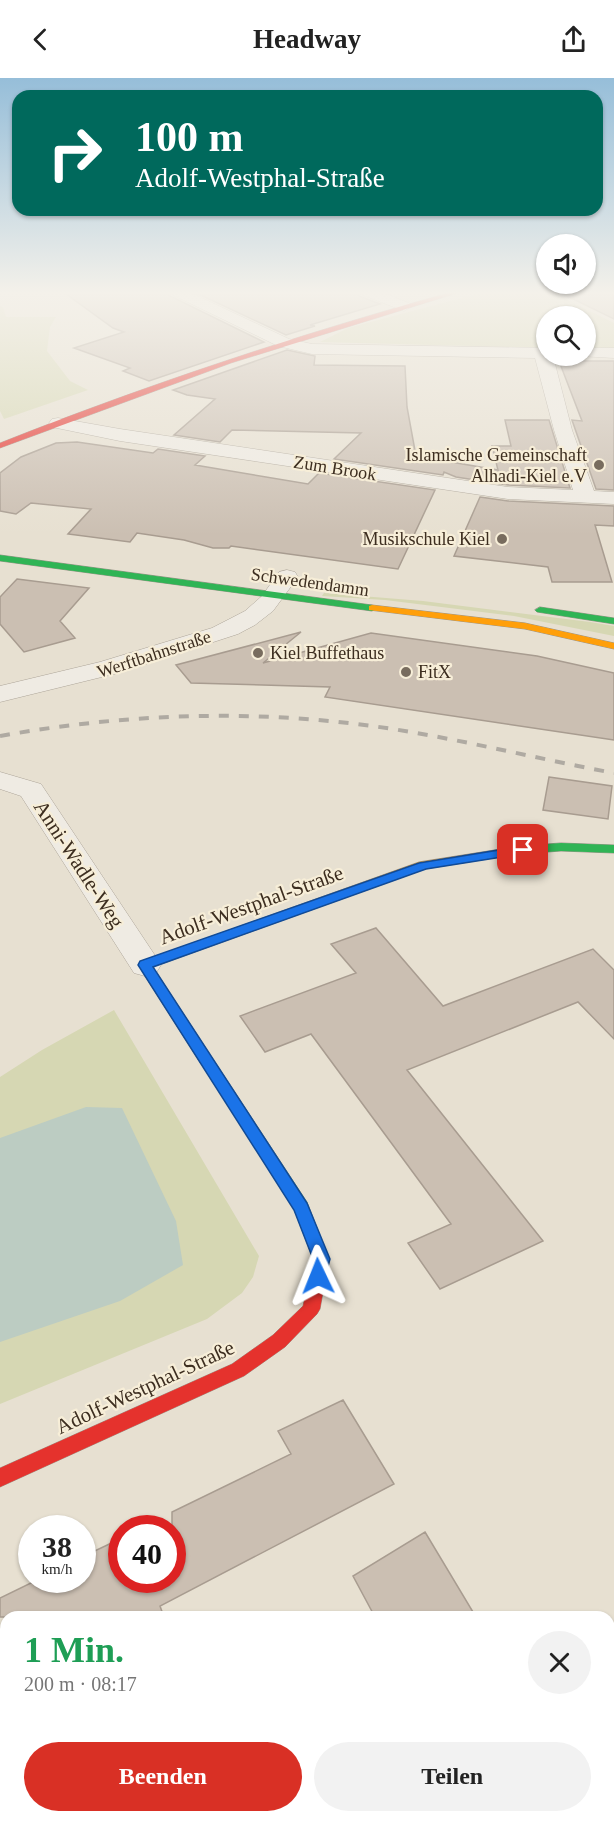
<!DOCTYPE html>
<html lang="de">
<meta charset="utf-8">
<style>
body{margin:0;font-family:"Times New Roman",serif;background:#f2f2f2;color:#222;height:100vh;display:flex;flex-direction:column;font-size:22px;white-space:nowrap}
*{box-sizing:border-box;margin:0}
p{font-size:20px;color:#767676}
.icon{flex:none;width:33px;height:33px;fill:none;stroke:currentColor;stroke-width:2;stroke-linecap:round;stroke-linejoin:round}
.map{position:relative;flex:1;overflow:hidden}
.details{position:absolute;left:0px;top:1533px;width:615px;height:212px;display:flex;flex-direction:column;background:#fff;border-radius:18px 18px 0 0;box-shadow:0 2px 4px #0004}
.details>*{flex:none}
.guide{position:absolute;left:12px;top:12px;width:591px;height:126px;border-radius:18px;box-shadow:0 2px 4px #0004;background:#00695c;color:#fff;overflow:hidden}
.fabs{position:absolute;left:536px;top:156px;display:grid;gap:12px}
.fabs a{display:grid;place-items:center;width:60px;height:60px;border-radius:50%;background:#fff;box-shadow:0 2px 4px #0004;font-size:30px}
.speed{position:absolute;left:18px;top:1437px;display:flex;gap:12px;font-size:30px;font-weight:700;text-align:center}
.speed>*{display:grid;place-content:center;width:78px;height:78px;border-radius:50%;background:#fff;box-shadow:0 2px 4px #0004;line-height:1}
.speed small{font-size:15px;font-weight:400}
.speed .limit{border:9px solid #d22;background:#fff;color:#111}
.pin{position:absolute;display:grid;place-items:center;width:51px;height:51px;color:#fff;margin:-26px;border-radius:12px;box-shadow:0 3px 9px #0006}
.me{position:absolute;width:66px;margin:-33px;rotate:358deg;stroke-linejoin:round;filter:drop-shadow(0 0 4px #0008)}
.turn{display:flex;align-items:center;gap:21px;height:126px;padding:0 24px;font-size:27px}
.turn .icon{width:78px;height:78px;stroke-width:2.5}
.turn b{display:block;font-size:42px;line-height:51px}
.round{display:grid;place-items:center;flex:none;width:63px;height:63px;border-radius:32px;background:#f2f2f2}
.overview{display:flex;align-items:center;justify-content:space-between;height:102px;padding:0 24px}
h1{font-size:36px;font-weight:700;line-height:45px;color:#1e9e55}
.primary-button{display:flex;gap:12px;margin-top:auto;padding:12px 24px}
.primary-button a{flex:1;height:69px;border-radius:36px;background:#d93025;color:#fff;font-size:24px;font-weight:700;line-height:69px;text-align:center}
.primary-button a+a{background:#f2f2f2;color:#222}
header{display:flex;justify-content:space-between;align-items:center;height:78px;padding:0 24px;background:#fff;font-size:27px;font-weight:700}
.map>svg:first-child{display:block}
</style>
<header><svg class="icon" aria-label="back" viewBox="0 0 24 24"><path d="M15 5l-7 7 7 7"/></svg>Headway<svg class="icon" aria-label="share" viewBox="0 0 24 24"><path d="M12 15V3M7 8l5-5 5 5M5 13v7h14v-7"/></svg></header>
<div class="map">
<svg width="614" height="1744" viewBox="0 0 614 1744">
<rect width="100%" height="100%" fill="#e7e0d1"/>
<!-- green -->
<path fill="#d6d7b3" d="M488 213H549L614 245V272L585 271V238H546V270L320 264 348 250Z
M0 228 3 229 6 239H56L50 249 47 273 70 303 88 312 4 341 0 333Z
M324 515 423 523 590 544 614 548V558L514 538 385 522 322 518Z
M114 932 259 1178 253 1199 242 1215 207 1241 0 1326V999L42 972Z"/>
<!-- water -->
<path fill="#bcccc2" d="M86 1029 122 1030 176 1143 183 1187 120 1223 0 1264V1060Z"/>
<!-- building -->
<path fill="#cbbfb2" stroke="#a89c90" stroke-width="1.5" d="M62 213H167L170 218 264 264 149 303 123 293 130 290 74 270 124 254 113 250Z
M192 213H356L359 218 380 226 310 247 315 248 286 257Z
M557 213H614V241Z
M287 272 315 278 314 287 405 288 407 329 416 378 498 392 492 368H511L505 342H549L570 410 508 407 456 399 444 394 443 397 334 381 361 355 232 352 220 364 174 357 215 321 187 317 173 312Z
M559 283H614V412L596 411 572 342 582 343Z
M77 364 153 375 158 371 205 378 195 387 308 406 319 395 435 412 398 491 231 468 229 470H213L184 462 137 455 130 464 68 456 91 431 31 425 16 436 0 433V395L21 379 56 365Z
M480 419 508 423 614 428V448L595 447 612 504H552L548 489 454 478Z
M17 501 89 510 60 543 75 560 24 574 0 546V519Z
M301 554 263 585 371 555 537 578 614 595V662L325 619 330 609 191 605 176 587Z
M549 699 612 708 608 741 543 732Z
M376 850 443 928 593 871 614 892V961L578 924 407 992 543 1163 440 1211 408 1165 451 1146 311 956 265 974 240 938 356 895 331 866Z
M343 1322 394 1406 160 1528 164 1539H0V1520L37 1502H82V1479L122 1460V1502H172V1434L291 1376 278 1353Z
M425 1454 476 1539H375L353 1498Z"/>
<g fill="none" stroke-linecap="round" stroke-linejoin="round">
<!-- street casing -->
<g stroke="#ada599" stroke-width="1">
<path id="street" d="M169 213H187L289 261 312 266 546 270V278H553L572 352 594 413 614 414V426L508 421 120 363 52 349 49 345 52 341 58 340 120 351 508 409 573 412 554 352 535 280 312 276 278 268 171 216Z
M358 213H378L409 225 412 228 404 233 399 231 360 216Z
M585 270H614V280L579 278H585Z
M287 492 295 494 298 499 273 533 255 547 238 556 118 595 0 624V608L100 584 212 550 245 533 262 518 279 494Z
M0 694 41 706 156 879 161 887 156 895 145 898 134 895 21 718 0 711Z"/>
</g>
<!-- fast casing -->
<g stroke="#9c958a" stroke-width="1">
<path id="fast" d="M0 477 372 527 377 530 372 533 0 483Z
M540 529 614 540V546L537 534 535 532Z
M561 765 614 767V775L561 773 521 776 515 772 521 768Z
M206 977 211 978 307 1124 329 1181 327 1186 321 1188 315 1186 294 1131 199 982 201 978Z"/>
</g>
<!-- slow casing -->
<g stroke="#9c958a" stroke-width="1">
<path id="slow" d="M372 527 525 545 614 565V571L525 551 369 532V528Z
M521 768 525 769 527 772 525 775 425 791 153 889 211 978 213 982 211 986H201L138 887 140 884 419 784Z"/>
</g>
<!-- jam casing -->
<g stroke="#9c958a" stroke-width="1">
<path id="jam" d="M455 213H464L231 285 0 370V365C149 306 300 256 455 213Z
M321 1174 327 1176 329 1181 320 1231 317 1236 285 1269 244 1298 0 1409V1390L232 1286 273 1257 303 1228 313 1181 315 1176Z"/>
</g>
<!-- street -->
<use href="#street" fill="#efebe3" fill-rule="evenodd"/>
<!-- fast -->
<use href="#fast" fill="#30b455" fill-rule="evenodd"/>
<!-- slow -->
<use href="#slow" fill="#ff9f0a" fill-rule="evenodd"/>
<!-- jam -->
<use href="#jam" fill="#e5322d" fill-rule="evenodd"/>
<!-- rail -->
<path stroke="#afaaa2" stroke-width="4" stroke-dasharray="10 10" stroke-linecap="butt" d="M0 658C123 636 248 631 372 648 453 659 533 680 614 695"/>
</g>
<!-- sky -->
<linearGradient id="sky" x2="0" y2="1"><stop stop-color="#96bed9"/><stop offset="0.47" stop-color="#f4f1ea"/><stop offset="1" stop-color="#f4f1ea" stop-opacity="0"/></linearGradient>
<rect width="614" height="457" fill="url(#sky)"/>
<!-- route -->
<path fill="#1a73e8" stroke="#114b97" stroke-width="1.5" d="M523 768 527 769 529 772 527 775 426 791 153 889 307 1125 330 1181 324 1203 318 1205 312 1203 309 1198 313 1181 294 1132 138 887 140 883 419 785Z"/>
<!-- markers -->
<g fill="#786c5e" stroke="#f7eed8" stroke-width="2">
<circle cx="599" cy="387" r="6"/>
<circle cx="502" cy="461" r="6"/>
<circle cx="258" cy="575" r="6"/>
<circle cx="406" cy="594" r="6"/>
</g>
<g text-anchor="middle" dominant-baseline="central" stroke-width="4.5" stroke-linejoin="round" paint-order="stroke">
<!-- far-poi labels -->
<g font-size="18" fill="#3d2e20" stroke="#f7eed8" text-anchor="end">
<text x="587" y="377">Islamische Gemeinschaft<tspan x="587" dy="21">Alhadi-Kiel e.V</tspan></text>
<text x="490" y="461">Musikschule Kiel</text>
<text x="270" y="575" text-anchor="start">Kiel Buffethaus</text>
<text x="418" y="594" text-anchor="start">FitX</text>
</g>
<!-- far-street labels -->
<g font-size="18" fill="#3d2e20" stroke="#f7eed8">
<text transform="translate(335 390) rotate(9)">Zum Brook</text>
<text transform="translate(310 504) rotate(8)">Schwedendamm</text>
<text transform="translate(154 576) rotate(-18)">Werftbahnstraße</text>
</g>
<!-- street labels -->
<g font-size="21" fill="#3d2e20" stroke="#f7eed8">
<text transform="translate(79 786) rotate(57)">Anni-Wadle-Weg</text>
<text transform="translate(251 827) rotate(-20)">Adolf-Westphal-Straße</text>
<text transform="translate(145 1309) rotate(-25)">Adolf-Westphal-Straße</text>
</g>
</g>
</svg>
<div class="fabs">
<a><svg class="icon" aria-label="sound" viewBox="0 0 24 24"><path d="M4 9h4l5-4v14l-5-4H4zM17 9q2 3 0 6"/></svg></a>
<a><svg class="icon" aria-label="search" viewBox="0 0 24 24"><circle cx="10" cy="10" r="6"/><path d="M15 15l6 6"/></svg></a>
</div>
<div class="speed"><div>38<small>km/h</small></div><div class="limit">40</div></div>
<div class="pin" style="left:523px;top:772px;background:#d93025"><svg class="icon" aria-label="arrive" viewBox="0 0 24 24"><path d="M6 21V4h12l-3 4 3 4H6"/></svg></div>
<svg class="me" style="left:318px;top:1198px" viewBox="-20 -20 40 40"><path d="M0-17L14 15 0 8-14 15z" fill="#1a73e8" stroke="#fff" stroke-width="4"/></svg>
<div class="guide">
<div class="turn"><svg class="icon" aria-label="right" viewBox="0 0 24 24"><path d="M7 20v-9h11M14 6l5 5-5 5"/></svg><div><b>100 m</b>Adolf-Westphal-Straße</div></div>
</div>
<section class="details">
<div class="overview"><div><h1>1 Min.</h1><p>200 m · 08:17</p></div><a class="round"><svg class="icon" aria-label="close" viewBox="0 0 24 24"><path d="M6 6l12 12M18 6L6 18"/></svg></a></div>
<div class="primary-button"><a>Beenden</a><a>Teilen</a></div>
</section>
</div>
